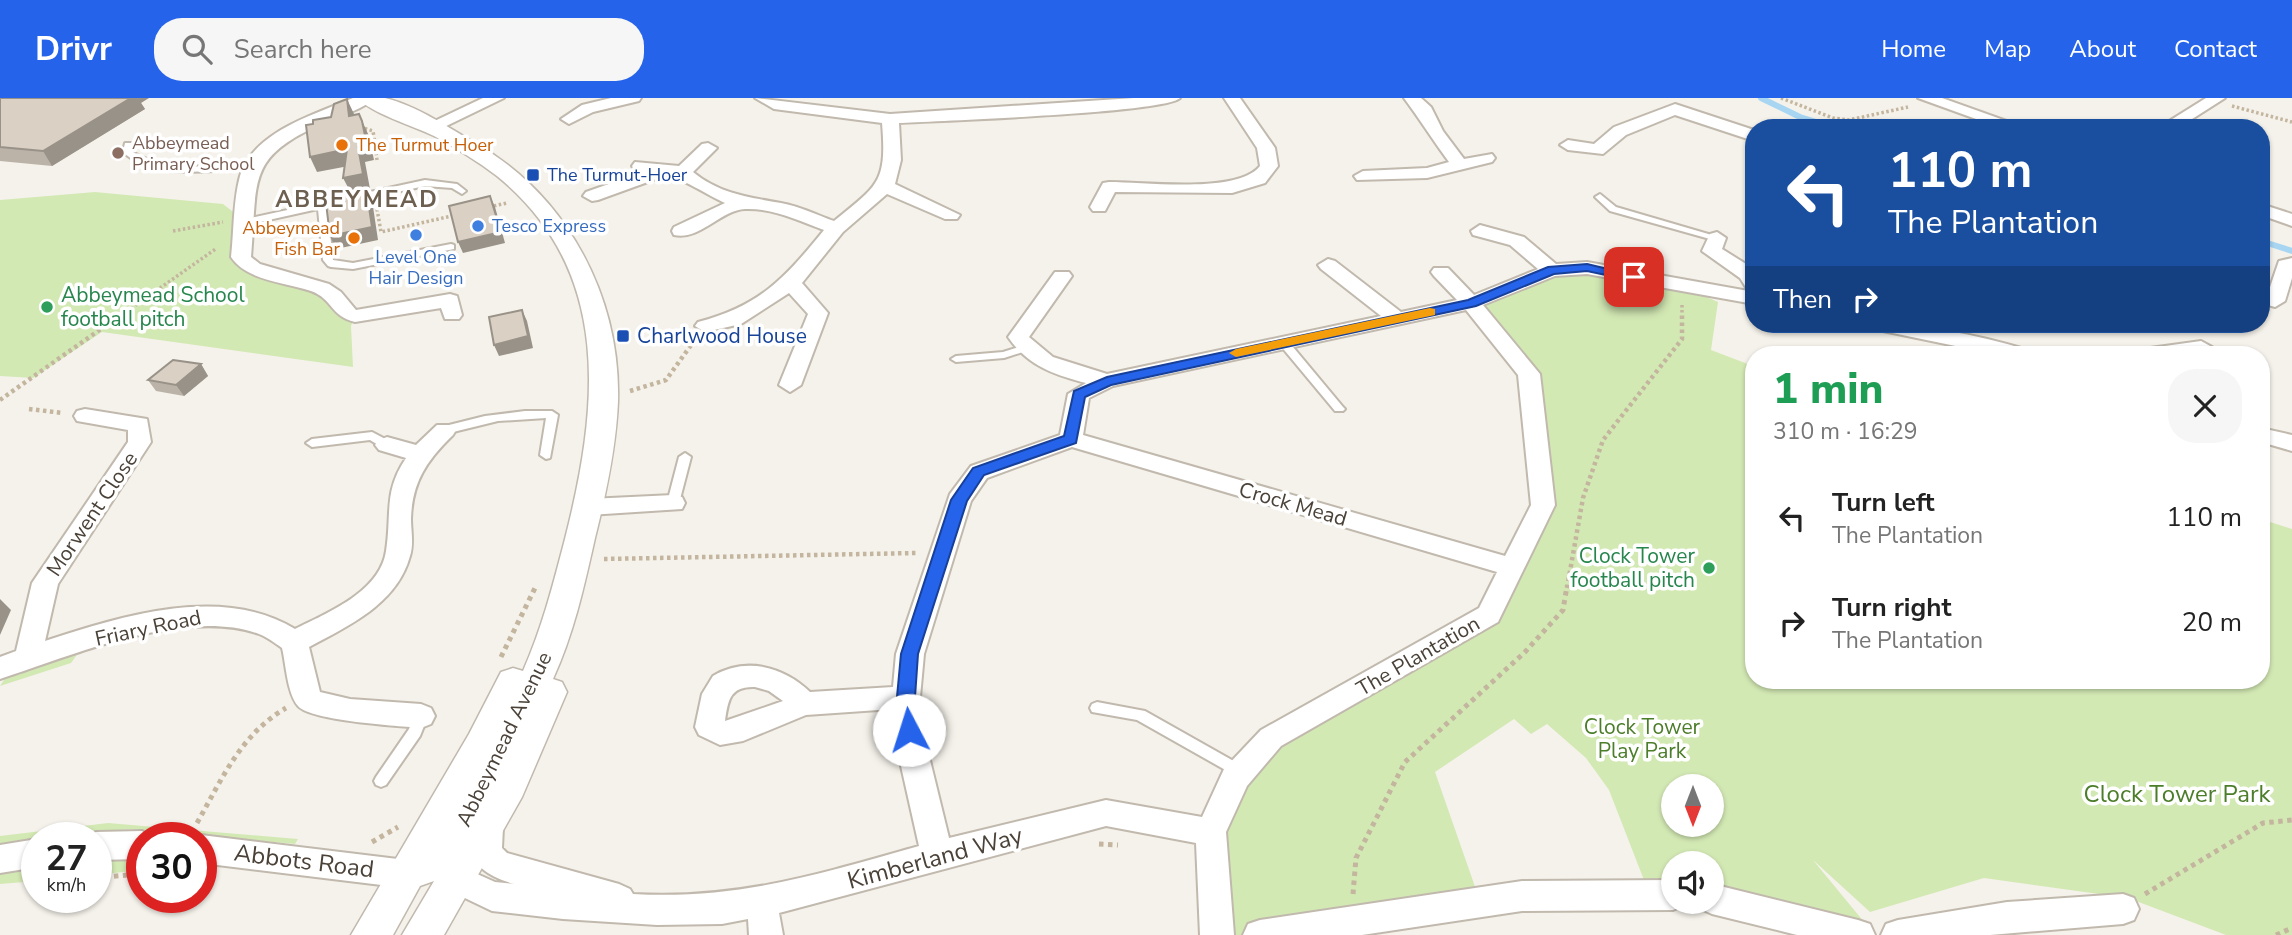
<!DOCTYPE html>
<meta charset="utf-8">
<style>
body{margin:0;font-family:"Nunito Sans",sans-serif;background:#f6f6f6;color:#222;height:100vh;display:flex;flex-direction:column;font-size:26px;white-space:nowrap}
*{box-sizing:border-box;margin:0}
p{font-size:23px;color:#767676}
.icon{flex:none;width:38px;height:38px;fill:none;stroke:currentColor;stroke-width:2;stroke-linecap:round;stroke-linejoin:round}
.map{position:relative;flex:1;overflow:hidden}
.sheet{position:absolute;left:1745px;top:248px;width:525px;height:343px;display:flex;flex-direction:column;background:#fff;border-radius:28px;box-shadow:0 2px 5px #0004}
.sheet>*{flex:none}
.guide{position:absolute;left:1745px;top:21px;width:525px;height:214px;border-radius:28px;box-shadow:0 2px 5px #0004;background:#1a4fa0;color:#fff;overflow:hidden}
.needle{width:46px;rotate:180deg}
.fabs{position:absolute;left:1661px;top:676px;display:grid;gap:14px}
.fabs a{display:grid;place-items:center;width:63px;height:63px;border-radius:50%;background:#fff;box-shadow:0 2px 5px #0004;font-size:35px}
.speed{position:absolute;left:21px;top:724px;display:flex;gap:14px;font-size:35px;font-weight:700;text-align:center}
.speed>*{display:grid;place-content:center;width:91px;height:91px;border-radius:50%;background:#fff;box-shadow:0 2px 5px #0004;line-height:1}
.speed small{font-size:18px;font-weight:400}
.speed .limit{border:10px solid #d22;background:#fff;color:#111}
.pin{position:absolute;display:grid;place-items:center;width:60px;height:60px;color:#fff;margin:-30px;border-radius:14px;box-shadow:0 4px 10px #0006}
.me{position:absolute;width:77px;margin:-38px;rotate:355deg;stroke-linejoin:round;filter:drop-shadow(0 0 5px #0008)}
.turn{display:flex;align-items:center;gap:24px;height:147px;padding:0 28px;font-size:32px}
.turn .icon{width:91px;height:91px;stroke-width:2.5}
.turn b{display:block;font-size:49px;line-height:60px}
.then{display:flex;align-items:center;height:66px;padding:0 28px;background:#0003;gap:14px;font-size:26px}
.round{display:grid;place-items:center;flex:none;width:74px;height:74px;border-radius:28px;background:#f6f6f6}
.overview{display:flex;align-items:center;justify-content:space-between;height:119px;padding:0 28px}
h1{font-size:42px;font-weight:800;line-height:52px;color:#1e9e55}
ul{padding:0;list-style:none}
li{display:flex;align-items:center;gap:21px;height:105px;padding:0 28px}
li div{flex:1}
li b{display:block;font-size:26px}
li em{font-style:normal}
header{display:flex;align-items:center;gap:42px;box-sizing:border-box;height:98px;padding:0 35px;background:#2563eb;color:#fff}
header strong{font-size:33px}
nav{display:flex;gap:38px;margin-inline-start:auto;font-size:24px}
.search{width:490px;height:63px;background:#f6f6f6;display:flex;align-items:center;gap:18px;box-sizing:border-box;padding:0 24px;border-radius:28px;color:#767676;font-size:26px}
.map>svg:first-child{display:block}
</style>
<header>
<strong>Drivr</strong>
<div class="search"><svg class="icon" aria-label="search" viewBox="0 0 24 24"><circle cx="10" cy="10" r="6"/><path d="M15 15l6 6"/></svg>Search here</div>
<nav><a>Home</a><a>Map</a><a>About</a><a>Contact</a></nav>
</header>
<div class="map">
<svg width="2292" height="837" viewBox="0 0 2292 837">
<rect width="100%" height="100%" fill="#f5f2eb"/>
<!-- green -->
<path fill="#d3e9b4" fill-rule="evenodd" d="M95 94 223 106 246 124 241 159 322 190 355 218 351 228 353 269 102 234 33 280 0 278V102Z
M1587 170 1682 188 1718 204 1711 252 1753 268 1754 583H2261V421L2292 431V837H2226L2128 800 1984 780 1870 814 1813 762 1869 830 1712 801V765H1673V797L1649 795 1609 692 1586 660 1547 626 1531 636 1514 621 1435 674 1480 803 1260 837H1217L1211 734 1271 640 1489 517 1543 407 1529 277 1471 205 1552 172ZM1673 688H1712V726H1673Z
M79 554 71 565 0 588 8 576Z
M108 725 298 741 295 746 132 731 78 735 0 748V738Z
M96 761H142V772L96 777Z
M37 768V783L0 786V774Z"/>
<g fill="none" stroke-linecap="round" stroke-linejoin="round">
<!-- stream -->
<path stroke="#a8d5f1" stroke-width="6" d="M1761 0 1800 19 1836 30
M2261 143 2292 153"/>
<!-- service casing -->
<g stroke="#c1b9ad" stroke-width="4">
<path id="service" d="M125 45H131V53C166 76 214 68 253 64L257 67C250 71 239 71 230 72 196 74 150 79 123 54Z
M425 82 457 86 466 93 462 96 452 90 425 88 327 109 333 162 353 165 451 146 454 147V151L353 171 331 169 328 168 323 162 318 111 246 127 241 124 246 121Z
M1600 96 1616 109 1722 140 1717 143 1610 113 1595 99Z
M1284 242 1288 243 1343 309 1345 311 1343 313H1335L1280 247 1279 245 1280 243Z
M1025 247 1029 248 1030 250 1029 252 1004 260 956 264 951 261 956 258 1003 254Z
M525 313H552L558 317 550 360 546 361 540 357 546 320 498 323 445 336 439 332 441 329 485 318Z
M372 334 391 344 393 347 391 350H383L370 342 312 349 306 345 312 341Z
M685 355 691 359 679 405 673 409 667 405 679 359Z
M1097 604 1145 613 1246 670 1248 674 1246 678 1241 680 1236 678 1137 622 1092 614 1090 610 1092 606Z
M421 612 426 614 428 618 420 638 386 687 381 689 376 687 374 683 376 679 409 631 416 614Z"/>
</g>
<!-- minor casing -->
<g stroke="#c1b9ad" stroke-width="4">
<path id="minor" d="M353 0H374C364 11 344 16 330 22 246 59 258 76 251 159L260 166 329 186 341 194 356 212 450 196 457 198 462 217 459 221H445L441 210 355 224C330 218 333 201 311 193 285 184 247 183 231 159 234 133 233 103 240 78 254 33 314 17 353 0Z
M483 0H504L438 32H426L424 28Z
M611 0H641L639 3 593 14 569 26 561 21 582 7Z
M755 0 890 16 1134 0H1180C1165 15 936 23 899 25L901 62 895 86 960 117 957 121H945L887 96 843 134 802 185 828 215 801 287 790 294 779 287 808 216 789 195 741 226 705 234 695 228 698 224C760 208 785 180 824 132 799 123 773 110 745 111 721 112 699 143 674 137L672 133 674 129 725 105C709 98 680 79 667 77L598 102 592 103 583 98 586 94 643 74 635 72 632 68 635 64 679 68 702 46 708 45 717 50 693 74C720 96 748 99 781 105 799 108 817 117 834 123 878 87 887 85 882 25L774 11Z
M1224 0H1240L1275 50 1278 68 1265 85 1232 95 1115 94 1105 113H1093L1090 109 1103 85 1109 84C1145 84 1238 96 1260 68L1257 50Z
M1404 0H1421L1431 9 1443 33 1464 61 1492 56 1495 60 1492 64 1427 80 1357 82 1354 78 1363 73 1427 70 1449 64C1433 43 1420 21 1404 0Z
M1918 0H1942L2026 30H2001Z
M2206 0H2225L2178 30H2158Z
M1675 6 1754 32V43L1675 17 1626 37 1603 56 1568 52 1560 47 1568 42 1594 46 1614 29Z
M2261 106 2292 116V128L2261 117Z
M1480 127 1524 139 1556 166 1587 164 1754 194V206L1587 176 1555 178 1483 207 1540 276 1555 407 1498 524 1281 648 1247 688 1226 734 1234 837H1200L1196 745 1106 728 779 815 783 837H749L748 821 722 826 657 827 563 821 492 813 446 791 441 781 446 771 457 767 495 784 514 786C479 776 459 758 477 719L488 716 499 719 503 729 502 750 507 755 619 786 630 791 633 796C737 802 820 776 919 748L897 650 893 611 806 617 743 643 720 647 699 637 695 629 702 596 713 578C746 558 784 569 810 594L893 589 896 556 950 396 971 368 1060 337 1068 296 1086 285C1054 277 1027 267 1008 239L1055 174H1069L1072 178 1029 239 1053 259 1107 276 1381 218 1321 171 1318 167 1328 161 1335 163 1401 214 1457 202 1434 178 1431 174 1434 170H1448L1474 197 1538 171 1510 147 1473 137 1471 133ZM1466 212 1518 277 1531 407 1505 458 1083 337 1089 300 1113 288ZM1072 349 1497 474 1479 510 1261 632 1224 671 1202 719 1106 702 949 740 927 650 920 599 924 556 971 403 987 380ZM755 589 769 593 783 603 725 623C728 602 730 588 755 589Z
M1717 134 1726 140 1722 151 1754 171V193L1747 191 1740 180 1702 153 1710 136Z
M2292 160V180L2285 203 2275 209 2261 205V193L2268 195 2279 163Z
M1868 226C1923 226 1975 236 2028 252L2031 257H1999L1878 232Z
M2201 243 2212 249 2208 253 2187 257H2132L2143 251Z
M85 311 147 321 151 344 58 486 45 543C121 518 222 486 295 531 327 515 380 494 386 453 392 416 383 394 406 360L379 352 375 347 379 342 387 339 416 347 437 327H453L456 332 453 337C427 362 412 384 411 421 411 433 414 446 410 458 397 506 348 528 309 549L320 594 350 601 421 606 431 610 435 618 431 626 421 630C399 628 311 623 298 608 287 595 286 566 282 550 275 545 267 539 259 536 185 509 71 558 0 581V559L16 553 32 485 128 344V332L77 323 74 318 77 313Z
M2261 330 2292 337V353L2261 344Z
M673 397 682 399 685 405 682 411 589 417 580 415 577 409 580 403 589 401Z
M142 733 154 740H142V761L96 762V740H84L96 734Z
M201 737 406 762 417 766 422 776 417 786 406 790 201 765V740H193Z
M37 741V769L0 775V747Z
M1673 782V803H1686L1684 807 1673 812 1522 813 1362 837H1243L1248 826 1260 822 1522 783Z
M1712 786 1858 822 1870 826 1875 837H1797L1712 816 1701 811 1697 803H1712Z
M2123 796 2134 800 2139 811 2134 822 2123 826 1990 837H1881L1886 826 1898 822 2007 804Z"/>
</g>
<!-- tertiary casing -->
<g stroke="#c1b9ad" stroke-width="3">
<path id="tertiary" d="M358 0C366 0 377 0 385 0 415 7 448 29 475 45 567 97 621 199 618 304 616 350 606 396 595 440 584 489 574 535 553 581L562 584 567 594 522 699 444 837H402L434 783 420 788 393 837H351L469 636 501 574 513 570 523 573C542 530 553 487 565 441 598 311 614 173 497 78 477 63 456 50 434 38 416 29 368 14 358 0Z"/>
</g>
<!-- path-far2 -->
<path stroke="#c3b59e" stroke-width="3.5" stroke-dasharray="2.5 2.5" stroke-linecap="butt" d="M1781 0 1833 20 1849 22 1908 9
M2232 8 2292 24
M360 29 373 33 374 39
M370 40 374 39 377 62
M489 109 507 105
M377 111 381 134 456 117
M173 133 223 124
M1682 207V216
M123 216 217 150"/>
<!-- path-far1 -->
<path stroke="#c3b59e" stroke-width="4.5" stroke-dasharray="3.5 3.5" stroke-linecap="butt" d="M630 293 666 282 694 243
M0 302 125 214
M29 311 63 315
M604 461 917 455
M1567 490 1583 400 1603 342 1682 241V214"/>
<!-- path -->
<path stroke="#c3b59e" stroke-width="5" stroke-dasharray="4.5 4.5" stroke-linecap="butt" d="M501 559 536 488
M197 725C222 681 241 636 286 610
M372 744 398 729
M1099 746 1118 747
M96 780 127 777
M1353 796 1356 760 1405 664 1525 554 1563 512 1567 488
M2145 796 2263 725 2292 722
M2276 837 2292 830"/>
<!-- service -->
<use href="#service" fill="#fff" fill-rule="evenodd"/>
<!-- minor -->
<use href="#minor" fill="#fff" fill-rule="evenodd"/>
<!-- tertiary -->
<use href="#tertiary" fill="#fff" fill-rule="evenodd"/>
</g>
<!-- wall -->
<path fill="#bbb3a8" d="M0 0 141 5 145 11 52 68 0 63Z
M201 266 208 278 184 298 156 293 148 282Z"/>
<!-- shaded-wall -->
<path fill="#999288" d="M126 0H149L141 5 145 11 52 68 43 53Z
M347 1 354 16 356 33 349 18Z
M359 16 369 38 374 62 365 64 370 91 367 92 372 102 378 142 336 151 330 138 351 95 343 80 358 49Z
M347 51 354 67 317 74 310 59Z
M490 98 495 109 505 145 463 155 458 144Z
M522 212 527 223 533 250 499 258 494 247Z
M201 266 208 278 184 298 176 287Z
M0 501 11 512 0 537Z"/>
<!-- building -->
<path fill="#dad0c3" stroke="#999288" stroke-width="2" d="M0 0H131L43 53 0 49Z
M347 1 349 18 359 16 362 23 367 47 358 49 363 76 343 80 347 51 310 59 306 27 313 26V22L331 19 334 6Z
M366 89 372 129 330 138 326 105 333 103V100L343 98V94Z
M490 98 501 134 458 144 449 108Z
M522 212 528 238 494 247 489 219Z
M173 262 201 266 176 287 148 282Z"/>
<!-- route -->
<path fill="#2563eb" stroke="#184099" stroke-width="2" d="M1587 166 1641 179 1634 183 1587 173 1554 176 1476 208 1111 287 1085 299 1076 345 984 377 967 403 918 556 915 599 919 632 916 638H903L897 599 901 556 951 402 973 370 1064 338 1074 293 1107 279 1468 202 1548 169Z"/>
<!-- slow -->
<path fill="#f59e0b" d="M1430 210 1435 211V217L1236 259 1229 255 1236 251Z"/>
<!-- markers -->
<g fill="#e8710a" stroke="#fff" stroke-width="2.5">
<circle cx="342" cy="47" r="7"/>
<circle cx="354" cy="140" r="7"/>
</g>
<circle fill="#8d6e63" stroke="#fff" stroke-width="2.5" cx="118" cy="55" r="7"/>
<g fill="#1a4fb4" stroke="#fff" stroke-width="2.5">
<rect x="526" y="70" width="14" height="14" rx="3.5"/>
<rect x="616" y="231" width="14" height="14" rx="3.5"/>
</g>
<g fill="#3f7fe0" stroke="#fff" stroke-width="2.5">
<circle cx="478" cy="128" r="7"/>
<circle cx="416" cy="137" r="7"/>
</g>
<g fill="#2e9e5b" stroke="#fff" stroke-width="2.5">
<circle cx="47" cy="209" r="7"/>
<circle cx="1709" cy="470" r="7"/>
</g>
<g text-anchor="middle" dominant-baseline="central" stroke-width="7" stroke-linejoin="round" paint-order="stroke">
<!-- far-education labels -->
<g font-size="18" fill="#785e54" stroke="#fff" text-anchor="start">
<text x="132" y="45">Abbeymead<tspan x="132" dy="21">Primary School</tspan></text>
</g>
<!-- far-food labels -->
<g font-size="18" fill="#c56008" stroke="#fff" text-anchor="start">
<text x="356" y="47">The Turmut Hoer</text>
<text x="340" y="130" text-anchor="end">Abbeymead<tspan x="340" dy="21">Fish Bar</tspan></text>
</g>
<!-- far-transit labels -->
<g font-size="18" fill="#164399" stroke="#fff" text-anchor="start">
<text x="547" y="77">The Turmut-Hoer</text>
</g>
<!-- far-shop labels -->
<g font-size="18" fill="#366cbe" stroke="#fff" text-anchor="start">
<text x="492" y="128">Tesco Express</text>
<text x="416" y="159" text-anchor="middle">Level One<tspan x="416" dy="21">Hair Design</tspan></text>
</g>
<!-- leisure labels -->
<g font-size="21" fill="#27864d" stroke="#fff" text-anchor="start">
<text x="61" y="197">Abbeymead School<tspan x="61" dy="24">football pitch</tspan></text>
<text x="1695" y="458" text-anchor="end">Clock Tower<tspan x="1695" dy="24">football pitch</tspan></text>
</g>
<!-- transit labels -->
<g font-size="21" fill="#164399" stroke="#fff" text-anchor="start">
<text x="637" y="238">Charlwood House</text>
</g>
<!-- street labels -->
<g font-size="21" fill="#4a4238" stroke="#fff">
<text transform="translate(1293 406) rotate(16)">Crock Mead</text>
<text transform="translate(92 416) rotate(-56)">Morwent Close</text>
<text transform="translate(148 530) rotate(-12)">Friary Road</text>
<text transform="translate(1418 558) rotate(-30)">The Plantation</text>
<text transform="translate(504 641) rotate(-64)">Abbeymead Avenue</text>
</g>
<!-- park labels -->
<g font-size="21" fill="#4c7d2a" stroke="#fff">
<text x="1642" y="629">Clock Tower<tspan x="1642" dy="24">Play Park</tspan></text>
</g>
<!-- far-district labels -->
<g font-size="23" font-weight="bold" letter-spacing="2" fill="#6d6050" stroke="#fff">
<text x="357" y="101">ABBEYMEAD</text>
</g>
<!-- near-park labels -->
<g font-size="24" fill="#4c7d2a" stroke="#fff">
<text x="2177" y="696">Clock Tower Park</text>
</g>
<!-- near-street labels -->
<g font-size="24" fill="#4a4238" stroke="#fff">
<text transform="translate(935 760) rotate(-15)">Kimberland Way</text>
<text transform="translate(304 763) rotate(7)">Abbots Road</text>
</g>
</g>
</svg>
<div class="fabs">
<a><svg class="needle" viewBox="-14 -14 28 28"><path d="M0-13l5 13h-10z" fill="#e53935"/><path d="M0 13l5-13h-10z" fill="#767676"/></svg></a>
<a><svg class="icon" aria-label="sound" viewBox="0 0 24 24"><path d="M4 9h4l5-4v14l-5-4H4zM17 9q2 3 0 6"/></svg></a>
</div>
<div class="speed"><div>27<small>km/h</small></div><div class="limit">30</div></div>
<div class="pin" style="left:1634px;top:179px;background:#d93025"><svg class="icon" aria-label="arrive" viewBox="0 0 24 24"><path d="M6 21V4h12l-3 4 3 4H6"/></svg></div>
<svg class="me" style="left:909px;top:632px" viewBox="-20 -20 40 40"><circle r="19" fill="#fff"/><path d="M0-13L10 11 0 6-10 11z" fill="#2563eb"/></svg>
<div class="guide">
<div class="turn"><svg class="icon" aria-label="left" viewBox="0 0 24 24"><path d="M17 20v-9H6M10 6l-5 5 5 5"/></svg><div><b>110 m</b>The Plantation</div></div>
<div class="then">Then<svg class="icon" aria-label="right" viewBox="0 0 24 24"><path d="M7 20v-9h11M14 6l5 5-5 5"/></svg></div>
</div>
<section class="sheet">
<div class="overview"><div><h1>1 min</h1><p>310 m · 16:29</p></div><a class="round"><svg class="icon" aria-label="close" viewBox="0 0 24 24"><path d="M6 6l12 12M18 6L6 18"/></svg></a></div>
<ul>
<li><svg class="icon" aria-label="left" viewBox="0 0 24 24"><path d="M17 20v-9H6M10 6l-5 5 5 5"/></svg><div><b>Turn left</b><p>The Plantation</p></div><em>110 m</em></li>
<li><svg class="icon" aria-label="right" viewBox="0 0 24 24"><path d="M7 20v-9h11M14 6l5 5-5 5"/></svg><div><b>Turn right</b><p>The Plantation</p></div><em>20 m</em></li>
</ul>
</section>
</div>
